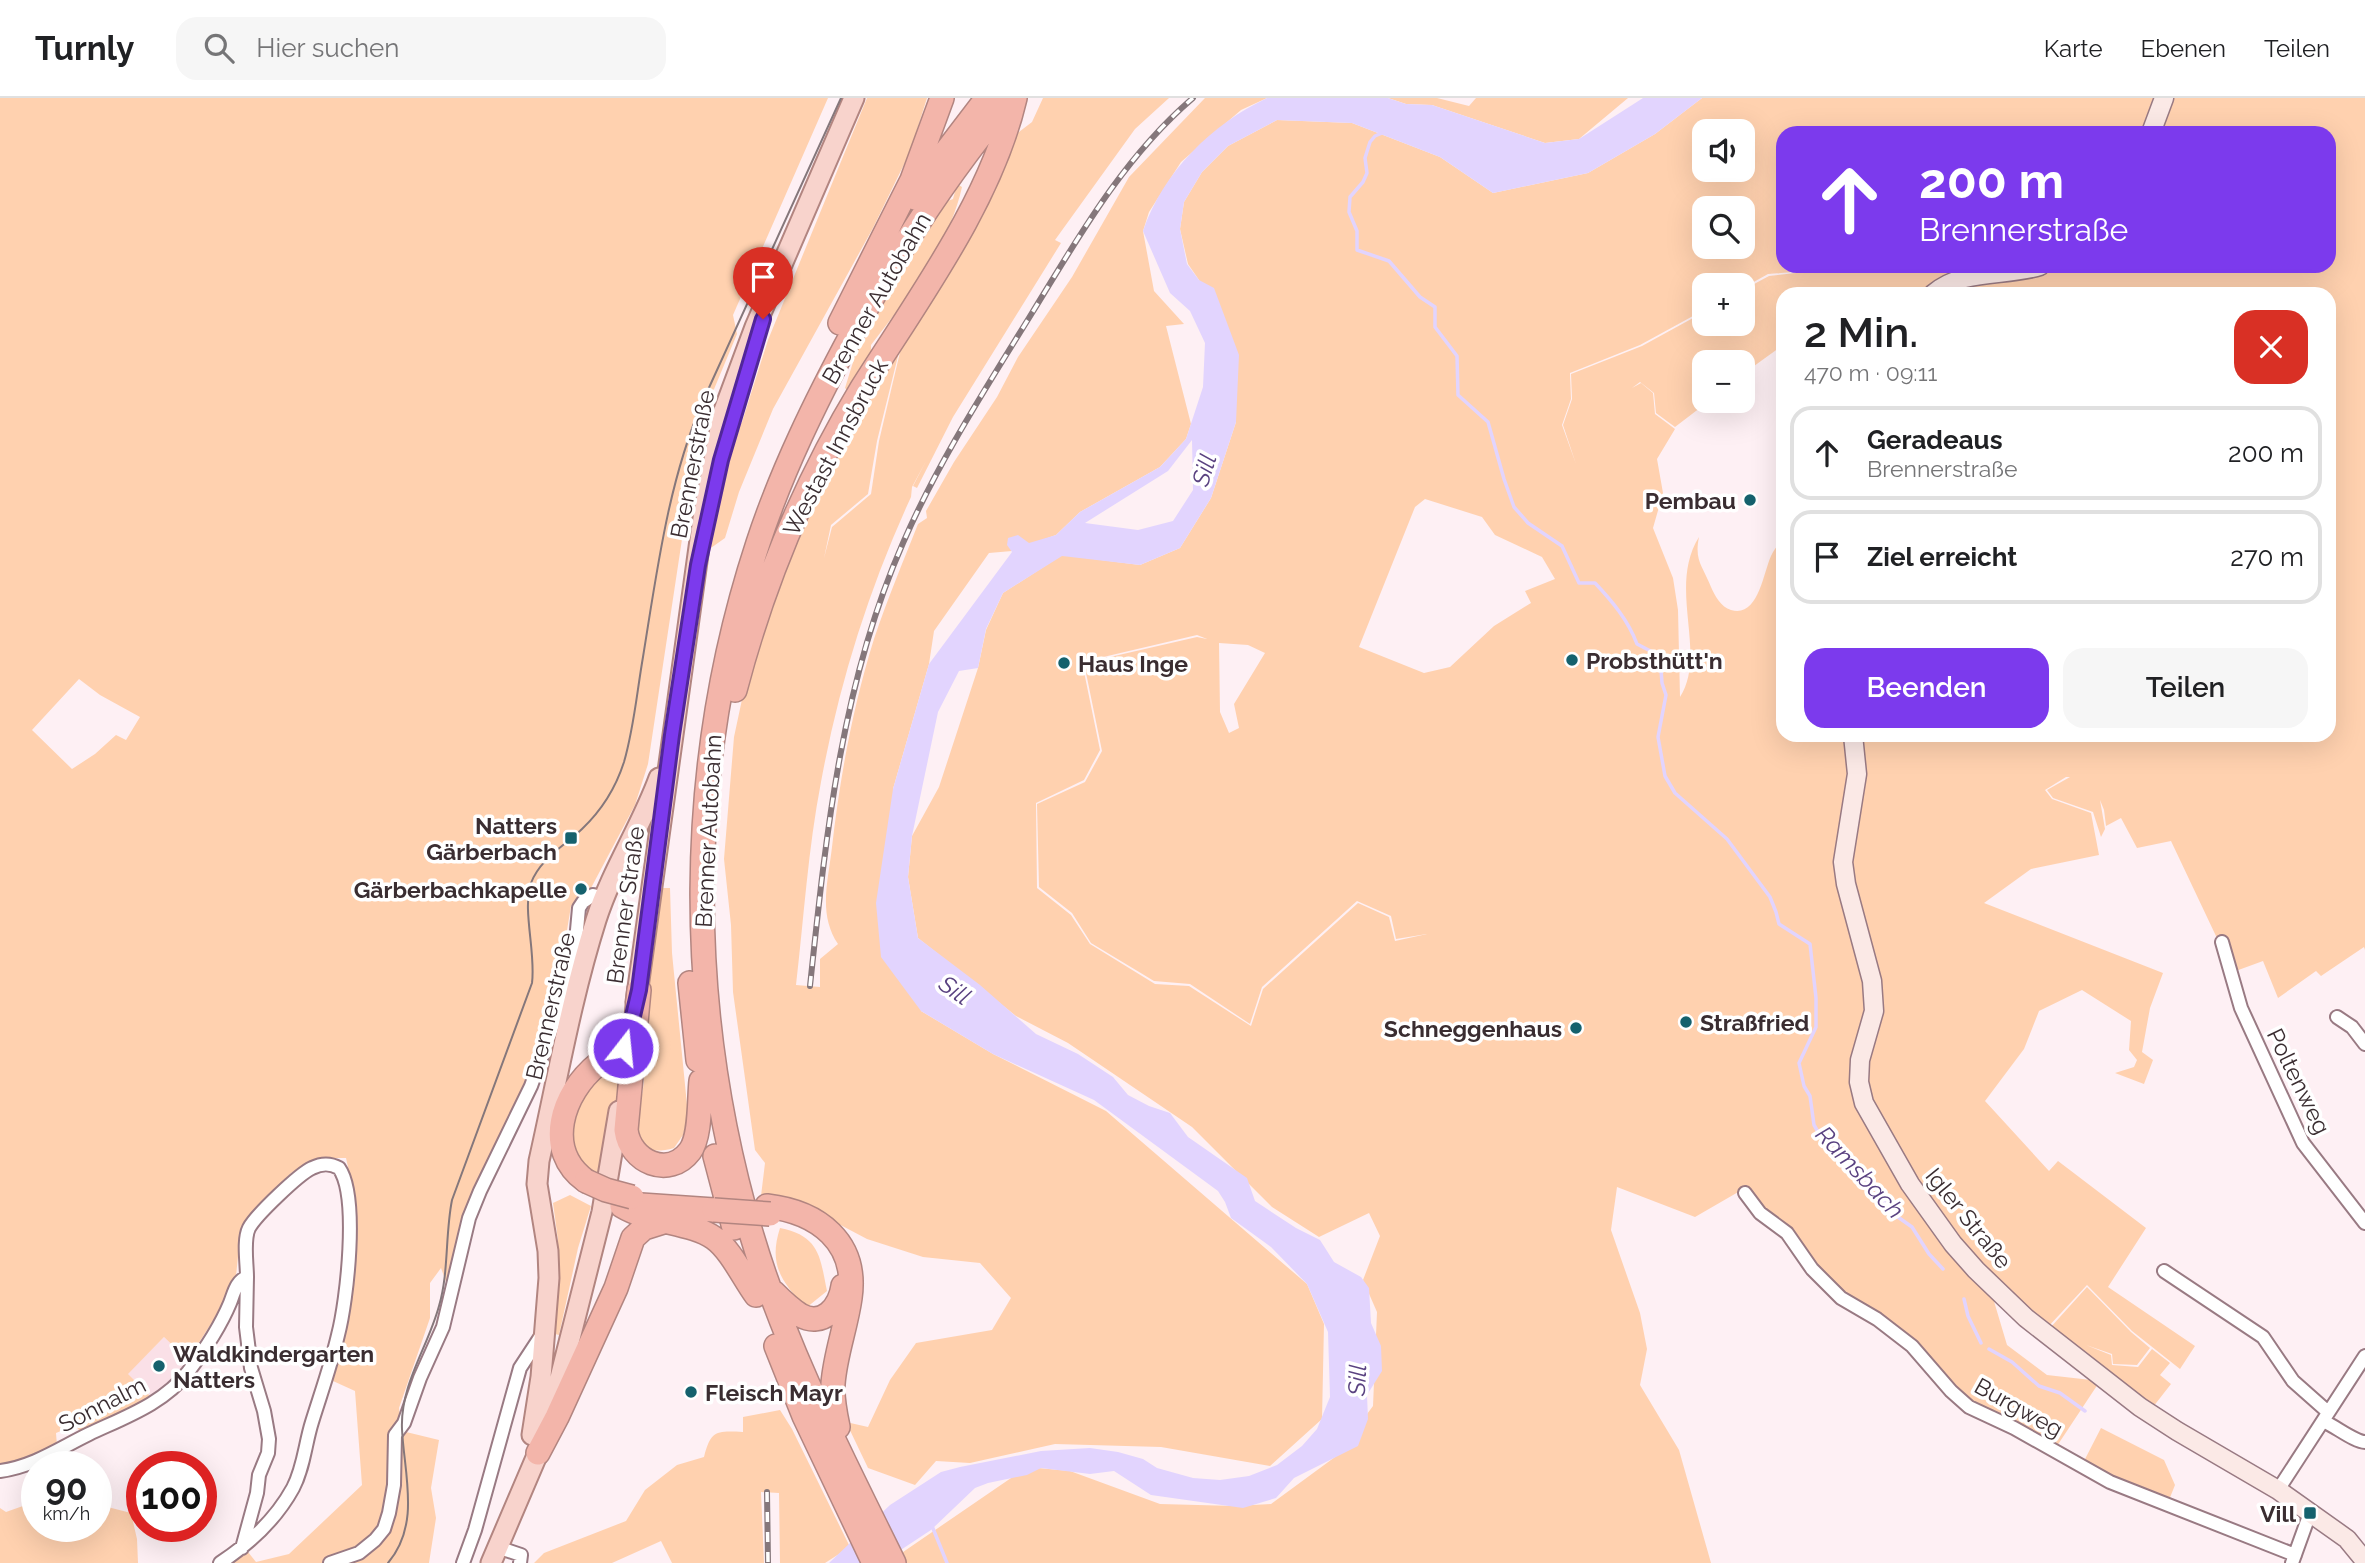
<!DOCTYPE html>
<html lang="de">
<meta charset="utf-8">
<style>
body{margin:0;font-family:Raleway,sans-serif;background:#f6f6f6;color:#202124;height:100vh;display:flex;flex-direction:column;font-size:26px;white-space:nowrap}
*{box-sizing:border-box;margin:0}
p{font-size:23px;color:#757577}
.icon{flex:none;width:38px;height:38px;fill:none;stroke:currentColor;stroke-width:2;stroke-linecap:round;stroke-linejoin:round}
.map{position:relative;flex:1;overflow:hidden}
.side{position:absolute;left:1776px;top:189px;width:560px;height:455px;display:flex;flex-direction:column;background:#fff;border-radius:21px;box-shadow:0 7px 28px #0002}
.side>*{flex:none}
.guide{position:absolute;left:1776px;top:28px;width:560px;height:147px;border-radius:21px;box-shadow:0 7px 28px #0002;background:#7c3aed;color:#fff;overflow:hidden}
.controls{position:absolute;left:1692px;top:21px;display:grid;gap:14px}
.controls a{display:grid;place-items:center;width:63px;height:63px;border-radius:14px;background:#fff;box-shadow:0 7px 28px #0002;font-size:35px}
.speed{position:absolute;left:21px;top:1353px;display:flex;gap:14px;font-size:35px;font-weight:700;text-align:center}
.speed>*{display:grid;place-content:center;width:91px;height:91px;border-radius:50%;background:#fff;box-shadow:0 7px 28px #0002;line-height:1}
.speed small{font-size:18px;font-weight:400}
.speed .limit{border:10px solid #d22;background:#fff;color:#111}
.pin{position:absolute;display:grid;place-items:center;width:60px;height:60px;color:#fff;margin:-72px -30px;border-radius:50% 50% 50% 0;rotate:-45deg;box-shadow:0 0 7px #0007}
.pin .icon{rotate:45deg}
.me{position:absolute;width:77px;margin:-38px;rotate:16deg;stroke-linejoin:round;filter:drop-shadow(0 0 5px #0008)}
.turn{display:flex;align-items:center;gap:24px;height:147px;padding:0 28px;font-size:32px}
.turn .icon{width:91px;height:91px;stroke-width:2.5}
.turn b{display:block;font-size:49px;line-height:60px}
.round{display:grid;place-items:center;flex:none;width:74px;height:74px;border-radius:21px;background:#f6f6f6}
.overview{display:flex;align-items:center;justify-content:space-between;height:119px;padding:0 28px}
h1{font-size:42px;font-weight:600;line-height:52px}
.cta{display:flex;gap:14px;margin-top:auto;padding:14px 28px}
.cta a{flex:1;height:80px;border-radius:21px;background:#7c3aed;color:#fff;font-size:28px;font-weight:600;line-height:80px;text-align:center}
.cta a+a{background:#f6f6f6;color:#202124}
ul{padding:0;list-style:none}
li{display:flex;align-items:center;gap:21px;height:94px;margin:0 14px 10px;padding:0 14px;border:4px solid #e0e0e0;border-radius:21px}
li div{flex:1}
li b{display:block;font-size:26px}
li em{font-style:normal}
header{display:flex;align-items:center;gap:42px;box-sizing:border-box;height:98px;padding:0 35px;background:#fff;border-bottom:2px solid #e0e0e0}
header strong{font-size:33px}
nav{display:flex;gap:38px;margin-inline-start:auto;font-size:24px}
.search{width:490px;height:63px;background:#f6f6f6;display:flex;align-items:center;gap:18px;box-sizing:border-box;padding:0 24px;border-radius:21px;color:#757577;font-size:26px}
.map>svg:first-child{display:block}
</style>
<header>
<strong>Turnly</strong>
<div class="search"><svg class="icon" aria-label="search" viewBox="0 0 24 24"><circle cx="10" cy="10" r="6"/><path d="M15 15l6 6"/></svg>Hier suchen</div>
<nav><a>Karte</a><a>Ebenen</a><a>Teilen</a></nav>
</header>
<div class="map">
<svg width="2365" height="1465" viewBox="0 0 2365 1465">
<rect width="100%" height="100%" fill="#fef0f4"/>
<!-- built -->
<path fill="#fae0e7" d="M164 1239 188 1262 165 1288 151 1299 127 1276Z"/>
<!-- green -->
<path fill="#ffd1af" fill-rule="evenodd" d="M0 0H828L733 217 737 236 707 308 684 428 648 666 635 707 591 790 571 808 551 929 528 994 500 1041 450 1195 441 1170 430 1185V1220L399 1310 402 1333 439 1342 431 1390 436 1420 429 1465H229L248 1454 256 1464 289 1456 362 1387 355 1293 333 1283C349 1209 364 1135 346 1060H318L291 1075 241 1129 235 1188 188 1262 164 1239 128 1276 151 1299 82 1336 75 1327 56 1335 57 1348 15 1368 0 1369ZM79 581 100 597 140 619 126 642 116 637 95 656 72 671 32 632Z
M867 0H927L910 54 873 130 773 311 739 394 725 440 708 452 734 334 742 324 768 242Z
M1043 0H1169L1135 31 1055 142 1061 145 953 319 917 390 913 388 926 363 912 389 911 399C869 490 839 586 821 684 808 751 804 819 796 887L820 889V861L838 846C818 816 828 784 832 749 840 679 853 608 874 541 887 502 903 464 918 426L927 420 926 413 954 364 997 299 1018 259 1072 179 1129 79 1205 0H1267L1241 12 1181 64 1149 114 1143 133 1154 193 1184 226 1166 228 1191 326 1186 341 1160 369 1080 414 1056 437 1012 453 989 455 934 533 929 566 893 691 921 913 993 956 1106 1013 1307 1186 1324 1226 1322 1321 1270 1368 1161 1349 1055 1346 970 1365 936 1363 915 1387 868 1370 846 1324 868 1329 890 1282 916 1245 992 1232 1011 1200 980 1165 923 1159 867 1141 814 1113 761 1098 765 1065 755 1052 733 894 731 827 724 761 734 639 750 564 785 471 818 392 850 333 899 254 877 343 868 396 831 427 824 460 832 429 871 396 879 343 901 250 953 162 1011 40 1032 24Z
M1388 0H1437L1469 8 1476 0H1628L1579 41 1545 45 1432 7 1406 6Z
M1702 0H2365V852L2364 849 2321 878 2316 873 2278 900 2263 863 2233 874 2171 743 2137 750 2121 720 2106 728 2104 712 2100 702 2105 731 2101 739 2093 714 2053 700 2047 692 2070 679H2066L2045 692 2052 701 2091 715 2099 757 2031 771 1984 805 2163 875 2150 910 2142 954 2153 962 2144 986 2115 975 2134 969 2137 962 2129 952 2131 923 2082 892 2039 913 2024 951 1985 1003 2049 1073 2058 1063 2146 1130 2108 1189 2195 1248 2180 1271 2132 1233 2087 1187 2047 1230 1980 1168 1856 1002 1871 1038 1900 1084 1993 1200 2007 1247 2047 1277 2100 1283 2055 1351 1976 1310 1931 1266 1844 1199 1740 1093 1695 1119 1617 1089 1611 1132 1640 1215 1647 1251 1640 1287 1679 1352 1711 1465H887L1027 1369 1070 1373 1160 1406 1235 1408 1271 1406 1335 1359 1373 1308 1377 1214 1363 1182 1380 1138 1369 1115 1319 1139 1272 1109 1192 1029 1068 945 1016 918 918 840 908 779 912 738 939 689 978 570 986 532 1003 495 1062 457 1140 467 1180 450 1211 400 1236 324 1199 182 1188 166 1180 131 1184 104 1202 74 1228 48 1277 22 1352 25 1440 59 1493 95 1588 75 1655 36ZM1704 33H1743V72H1704ZM1783 35H2329V168H1783ZM1704 110H1743V149H1704ZM1829 171 1769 178 1743 192V226H1704V214L1642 248 1571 276 1572 301 1563 327 1576 366 1562 327 1571 301 1570 275 1640 247 1704 212V187H1743V190L1768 176ZM1892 191 1899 196H2329V637H1783V440C1779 446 1774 451 1771 458 1763 476 1758 520 1731 512 1721 509 1715 498 1711 489 1703 468 1694 463 1699 439 1667 490 1708 555 1680 599L1678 512 1673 480 1653 430 1663 395 1657 361 1675 331 1655 316 1653 295 1641 285 1632 290 1640 284 1654 295 1656 315 1675 329 1709 303H1704V264H1743V276L1783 247V196H1886ZM1425 401 1482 419 1495 437 1542 459 1555 481 1525 493 1531 505 1494 528 1450 569 1424 575 1359 549 1415 409ZM1197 537 1207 541 1197 539 1084 565 1102 653 1085 684 1037 706 1039 789 1072 815 1091 845 1154 883 1190 886 1250 926 1262 889 1357 803 1391 818 1396 841 1427 836 1395 843 1389 819 1358 805 1263 891 1251 928 1189 888 1155 886 1090 846 1071 817 1037 790 1036 705 1084 682 1100 652 1082 564ZM1219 545 1248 547 1265 555 1234 606 1239 630 1229 635 1220 614Z
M957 86 962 89C949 148 907 200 871 247V253L847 292 845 290 858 248 906 164 945 104 953 101Z
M661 790H670L672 855 688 1017 683 1037 674 1050C620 1065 642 1011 644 982 644 974 641 964 640 955Z
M621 959 614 1023 601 1082 582 1072 568 1033 584 991Z
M570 1097 591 1108 578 1150 559 1237 555 1236 558 1142 553 1105Z
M780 1130C820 1138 820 1159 827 1193L806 1210C782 1184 768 1167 780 1130Z
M2087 1189 2131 1234 2150 1250 2137 1267 2113 1266 2112 1256 2086 1247 2111 1257 2112 1267 2138 1269 2152 1251 2170 1265 2160 1277 2171 1286 2153 1309 2115 1281 2085 1253 2083 1256 2050 1230Z
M780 1312 792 1331 850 1449 825 1465H780L779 1395 761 1394 764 1465H672L661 1443 612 1465H534L544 1455 626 1423 645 1392 677 1367 704 1359C711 1332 716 1333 743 1334V1319Z
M2101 1330 2164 1362 2175 1387 2169 1402 2083 1365Z
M37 1403V1428H96V1406L131 1415 137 1441 138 1465H0V1410L6 1414Z"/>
<!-- water -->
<path fill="#e2d4fe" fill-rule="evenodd" d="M1267 0H1388L1406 6 1432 7 1545 45 1579 41 1643 0H1702L1655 36 1588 75 1493 95 1440 59 1352 25 1277 22 1228 48 1202 74 1184 104 1180 131 1187 166 1199 182 1214 190 1239 257 1236 324 1211 400 1180 450 1140 467 1062 458 1003 495 986 531 978 570 959 573 938 614 912 738 908 779 918 840 980 887 1036 936 1078 956 1113 979 1128 997 1149 1008 1170 1015 1188 1039 1247 1080 1255 1103 1296 1130 1320 1142 1334 1164 1361 1179 1369 1190 1371 1225 1381 1248 1382 1273 1367 1297 1368 1321 1358 1348 1294 1380 1276 1400 1243 1410 1151 1397 1114 1373 1090 1376 1041 1370 1027 1377 988 1385 975 1390 931 1432 881 1465H829L890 1407 941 1374 960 1369 1041 1353 1090 1350 1118 1354 1143 1361 1157 1370 1193 1380 1220 1382 1249 1378 1277 1367 1302 1348 1317 1331 1330 1299 1328 1234 1307 1186 1271 1149 1231 1120 1225 1104 1218 1093 1094 1002 993 956 921 913 881 859 876 805 893 691 929 566 1012 454 1007 447 1008 440 1018 437 1029 445 1056 437 1080 414 1160 369 1186 341 1203 289 1205 245 1190 213 1170 195 1143 133C1163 74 1212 26 1267 0ZM1192 342 1193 392 1173 423 1138 432 1085 425 1168 373Z"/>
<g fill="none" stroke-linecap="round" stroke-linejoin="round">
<!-- stream -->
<path stroke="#e2d4fe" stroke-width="3.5" d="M1382 35 1375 38 1370 44 1365 60 1367 75 1363 84 1350 99 1349 114 1357 133V152L1389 163 1420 199 1435 209V229L1457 258 1458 297 1488 324 1504 381 1514 409 1528 425 1562 448 1579 485H1595C1612 503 1628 522 1637 546L1660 558 1662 585 1666 597 1658 639 1665 678 1675 695 1727 741 1770 799 1776 814 1779 826 1810 846 1816 900V929L1799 965 1804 988 1810 998 1814 1027 1821 1039 1840 1051 1850 1066 1881 1097 1888 1112 1912 1129 1929 1156 1943 1171
M1964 1201 1968 1218 1981 1245
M1989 1251 2012 1264 2039 1288 2060 1295 2085 1313
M932 1428 947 1465"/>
<!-- minor casing -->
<g stroke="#997a83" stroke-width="16">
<path id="minor" d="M2222 844 2241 910 2303 1045 2365 1125
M2337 919 2352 929 2365 946
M1745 1095 1760 1115 1787 1135 1812 1171 1841 1200 1877 1221 1912 1248 1951 1293 1969 1309 2014 1330 2110 1384 2295 1457
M2164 1173 2263 1239 2293 1283 2328 1314
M2323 1323C2335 1328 2355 1344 2365 1344
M0 1373C33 1369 60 1350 89 1336 125 1319 163 1306 188 1274 204 1253 220 1229 230 1205 234 1195 236 1183 247 1179L246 1229 251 1270 264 1313 269 1341 268 1355 259 1377 257 1395 242 1450
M2278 1392 2365 1258
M497 1449 521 1457 520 1465
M220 1465C249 1446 276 1421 293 1390 304 1369 305 1346 312 1324 321 1295 331 1267 338 1237 347 1203 359 1098 339 1070 330 1065 322 1065 312 1070 299 1076 256 1117 249 1130 243 1142 247 1165 247 1179
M330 1465 359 1455 375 1442 384 1431 389 1415 394 1387 395 1337 404 1325 420 1280 443 1229 469 1120 480 1093 531 988 551 933 570 870 576 843 579 810 583 804 593 797 604 800
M463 1465 475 1432 520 1270 541 1238
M2292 1465 2310 1415"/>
</g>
<!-- secondary casing -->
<g stroke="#997a83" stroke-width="21">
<path id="secondary" d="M2151 35 2164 0
M1933 196C1963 170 2005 179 2040 168
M1853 637 1857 676 1843 764 1846 786 1872 883 1874 913 1860 962 1859 984 1864 1005 1910 1086 1953 1146 1976 1172 2026 1220 2140 1309 2177 1333 2278 1392 2347 1441 2365 1463"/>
</g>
<!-- primary casing -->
<g stroke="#b28580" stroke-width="23">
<path id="primary" d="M636 904 704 413 723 315 755 229 854 0
M532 1337 541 1279 549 1180 548 1153 537 1086 539 1063C557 983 571 901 596 822 612 772 641 729 659 680
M491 1465 538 1355 559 1284 602 1114 619 1013"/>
</g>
<!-- motorway casing -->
<g stroke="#b28580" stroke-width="26">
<path id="motorway" d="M915 100 942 59 987 0
M840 225 912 82 942 0
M735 592C763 485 805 384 862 290 918 201 991 103 1015 0
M690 885 698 962
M639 892 626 1032C630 1064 669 1081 690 1053 701 1038 699 1001 701 983
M715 1058 734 1130
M586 1083C543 1052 562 995 598 966 607 959 617 953 627 948
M641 1107 714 1112
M622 1108C650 1125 692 1124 714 1140 731 1152 744 1181 756 1197
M767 1108C818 1114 858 1144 850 1200 846 1229 835 1257 833 1286 832 1300 835 1315 838 1329
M773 1194C781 1202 790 1211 800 1217 823 1230 840 1209 843 1188
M776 1248 804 1318 874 1465
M538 1355 557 1319 616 1190 633 1140 644 1130 663 1124
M894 1465C842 1359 786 1252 752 1138 685 912 684 670 758 445 782 372 816 303 852 236 898 152 949 73 1011 0"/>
</g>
<!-- minor -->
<use href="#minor" stroke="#fff" stroke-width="12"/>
<!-- secondary -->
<use href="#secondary" stroke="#fbe9e6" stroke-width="18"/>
<!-- primary -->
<use href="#primary" stroke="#f8d3cc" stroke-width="19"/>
<!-- motorway -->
<use href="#motorway" stroke="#f3b5aa" stroke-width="23"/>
<!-- tram -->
<path stroke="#85777b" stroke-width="2" d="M388 1465C421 1426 404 1376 402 1331 400 1287 428 1249 439 1208 449 1174 445 1137 452 1102L532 885C536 854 522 812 531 785 540 761 564 748 582 731 601 713 616 689 624 664 634 630 637 593 643 559 657 473 668 385 702 305L841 0"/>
<!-- rail casing -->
<g stroke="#85777b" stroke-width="6">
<path id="rail" d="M810 888C826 737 841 586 903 445 938 364 986 290 1032 215 1079 138 1124 59 1193 0
M767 1394 768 1465"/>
</g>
<!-- rail -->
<use href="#rail" stroke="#fff" stroke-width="3.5" stroke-dasharray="10" stroke-linecap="butt"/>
<!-- motorway-bridge casing -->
<g stroke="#b28580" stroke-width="26" stroke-linecap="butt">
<path id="motorway-bridge" d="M586 1083 606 1092 632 1099
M714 1112 770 1116"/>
</g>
<!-- motorway-bridge -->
<use href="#motorway-bridge" stroke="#f3b5aa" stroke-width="23"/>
</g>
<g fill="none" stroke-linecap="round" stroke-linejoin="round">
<!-- route casing -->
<g stroke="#51269a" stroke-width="18">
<path id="route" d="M623 950 626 948 639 892 672 637 698 467 721 362 763 221"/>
</g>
<!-- route -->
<use href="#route" stroke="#7c3aed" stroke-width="12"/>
</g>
<!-- markers -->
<g fill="#15616d" stroke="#fff" stroke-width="2.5">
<circle cx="1750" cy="402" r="7"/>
<circle cx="1572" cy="562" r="7"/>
<circle cx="1064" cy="565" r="7"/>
<rect x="564" y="733" width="14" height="14" rx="3.5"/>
<circle cx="581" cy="791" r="7"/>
<circle cx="1686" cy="924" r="7"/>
<circle cx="1576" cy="930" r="7"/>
<circle cx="159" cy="1268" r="7"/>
<circle cx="691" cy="1294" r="7"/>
<rect x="2303" y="1408" width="14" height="14" rx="3.5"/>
</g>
<g text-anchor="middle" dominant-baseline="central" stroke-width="7" stroke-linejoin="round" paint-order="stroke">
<!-- street labels -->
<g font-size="23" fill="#3a2d31" stroke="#fff">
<text transform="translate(876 200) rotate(-60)">Brenner Autobahn</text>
<text transform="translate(835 349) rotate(-62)">Westast Innsbruck</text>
<text transform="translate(692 366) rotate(-79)">Brennerstraße</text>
<text transform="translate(708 733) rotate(-87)">Brenner Autobahn</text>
<text transform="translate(625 807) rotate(-82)">Brenner Straße</text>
<text transform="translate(550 908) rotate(-77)">Brennerstraße</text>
<text transform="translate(2299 983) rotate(64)">Poltenweg</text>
<text transform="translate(1969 1120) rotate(51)">Igler Straße</text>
<text transform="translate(102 1306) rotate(-27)">Sonnalm</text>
<text transform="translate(2019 1309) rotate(29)">Burgweg</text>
</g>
<!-- poi labels -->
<g font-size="23" font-weight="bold" fill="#3a2d31" stroke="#fff" text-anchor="end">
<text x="1736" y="402">Pembau</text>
<text x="1586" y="562" text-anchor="start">Probsthütt'n</text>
<text x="1078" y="565" text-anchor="start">Haus Inge</text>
<text x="557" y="727">Natters<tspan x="557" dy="26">Gärberbach</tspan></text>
<text x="567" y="791">Gärberbachkapelle</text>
<text x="1700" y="924" text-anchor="start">Straßfried</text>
<text x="1562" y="930">Schneggenhaus</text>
<text x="173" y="1255" text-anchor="start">Waldkindergarten<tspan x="173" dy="26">Natters</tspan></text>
<text x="705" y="1294" text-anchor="start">Fleisch Mayr</text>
<text x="2296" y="1415">Vill</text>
</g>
<!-- water labels -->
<g font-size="24" font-style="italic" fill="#5a4281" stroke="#fff">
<text transform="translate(1204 372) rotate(-73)">Sill</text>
<text transform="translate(955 892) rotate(35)">Sill</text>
<text transform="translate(1860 1074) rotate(47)">Ramsbach</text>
<text transform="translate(1357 1282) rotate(-87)">Sill</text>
</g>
</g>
</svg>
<div class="controls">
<a><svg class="icon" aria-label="sound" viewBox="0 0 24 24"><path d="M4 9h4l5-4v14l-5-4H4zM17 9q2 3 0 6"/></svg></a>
<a><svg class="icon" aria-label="search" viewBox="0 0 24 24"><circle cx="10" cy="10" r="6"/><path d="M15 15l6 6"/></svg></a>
<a>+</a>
<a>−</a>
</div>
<div class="speed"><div>90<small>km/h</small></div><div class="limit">100</div></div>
<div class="pin" style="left:763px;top:221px;background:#d93025"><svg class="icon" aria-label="arrive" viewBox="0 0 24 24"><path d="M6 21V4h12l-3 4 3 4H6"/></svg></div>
<svg class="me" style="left:623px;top:950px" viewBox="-20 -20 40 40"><circle r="17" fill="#7c3aed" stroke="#fff" stroke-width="3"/><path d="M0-11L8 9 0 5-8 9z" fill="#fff"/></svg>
<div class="guide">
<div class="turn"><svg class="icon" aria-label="ahead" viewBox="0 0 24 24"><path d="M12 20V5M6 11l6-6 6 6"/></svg><div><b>200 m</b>Brennerstraße</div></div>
</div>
<section class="side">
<div class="overview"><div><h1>2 Min.</h1><p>470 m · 09:11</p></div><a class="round" style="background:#d93025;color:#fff"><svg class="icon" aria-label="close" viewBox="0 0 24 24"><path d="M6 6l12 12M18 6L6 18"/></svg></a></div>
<ul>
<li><svg class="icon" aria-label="ahead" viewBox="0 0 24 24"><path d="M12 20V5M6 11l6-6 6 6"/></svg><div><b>Geradeaus</b><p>Brennerstraße</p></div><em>200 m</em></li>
<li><svg class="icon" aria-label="arrive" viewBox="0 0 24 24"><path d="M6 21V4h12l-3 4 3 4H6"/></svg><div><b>Ziel erreicht</b></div><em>270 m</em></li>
</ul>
<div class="cta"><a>Beenden</a><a>Teilen</a></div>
</section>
</div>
